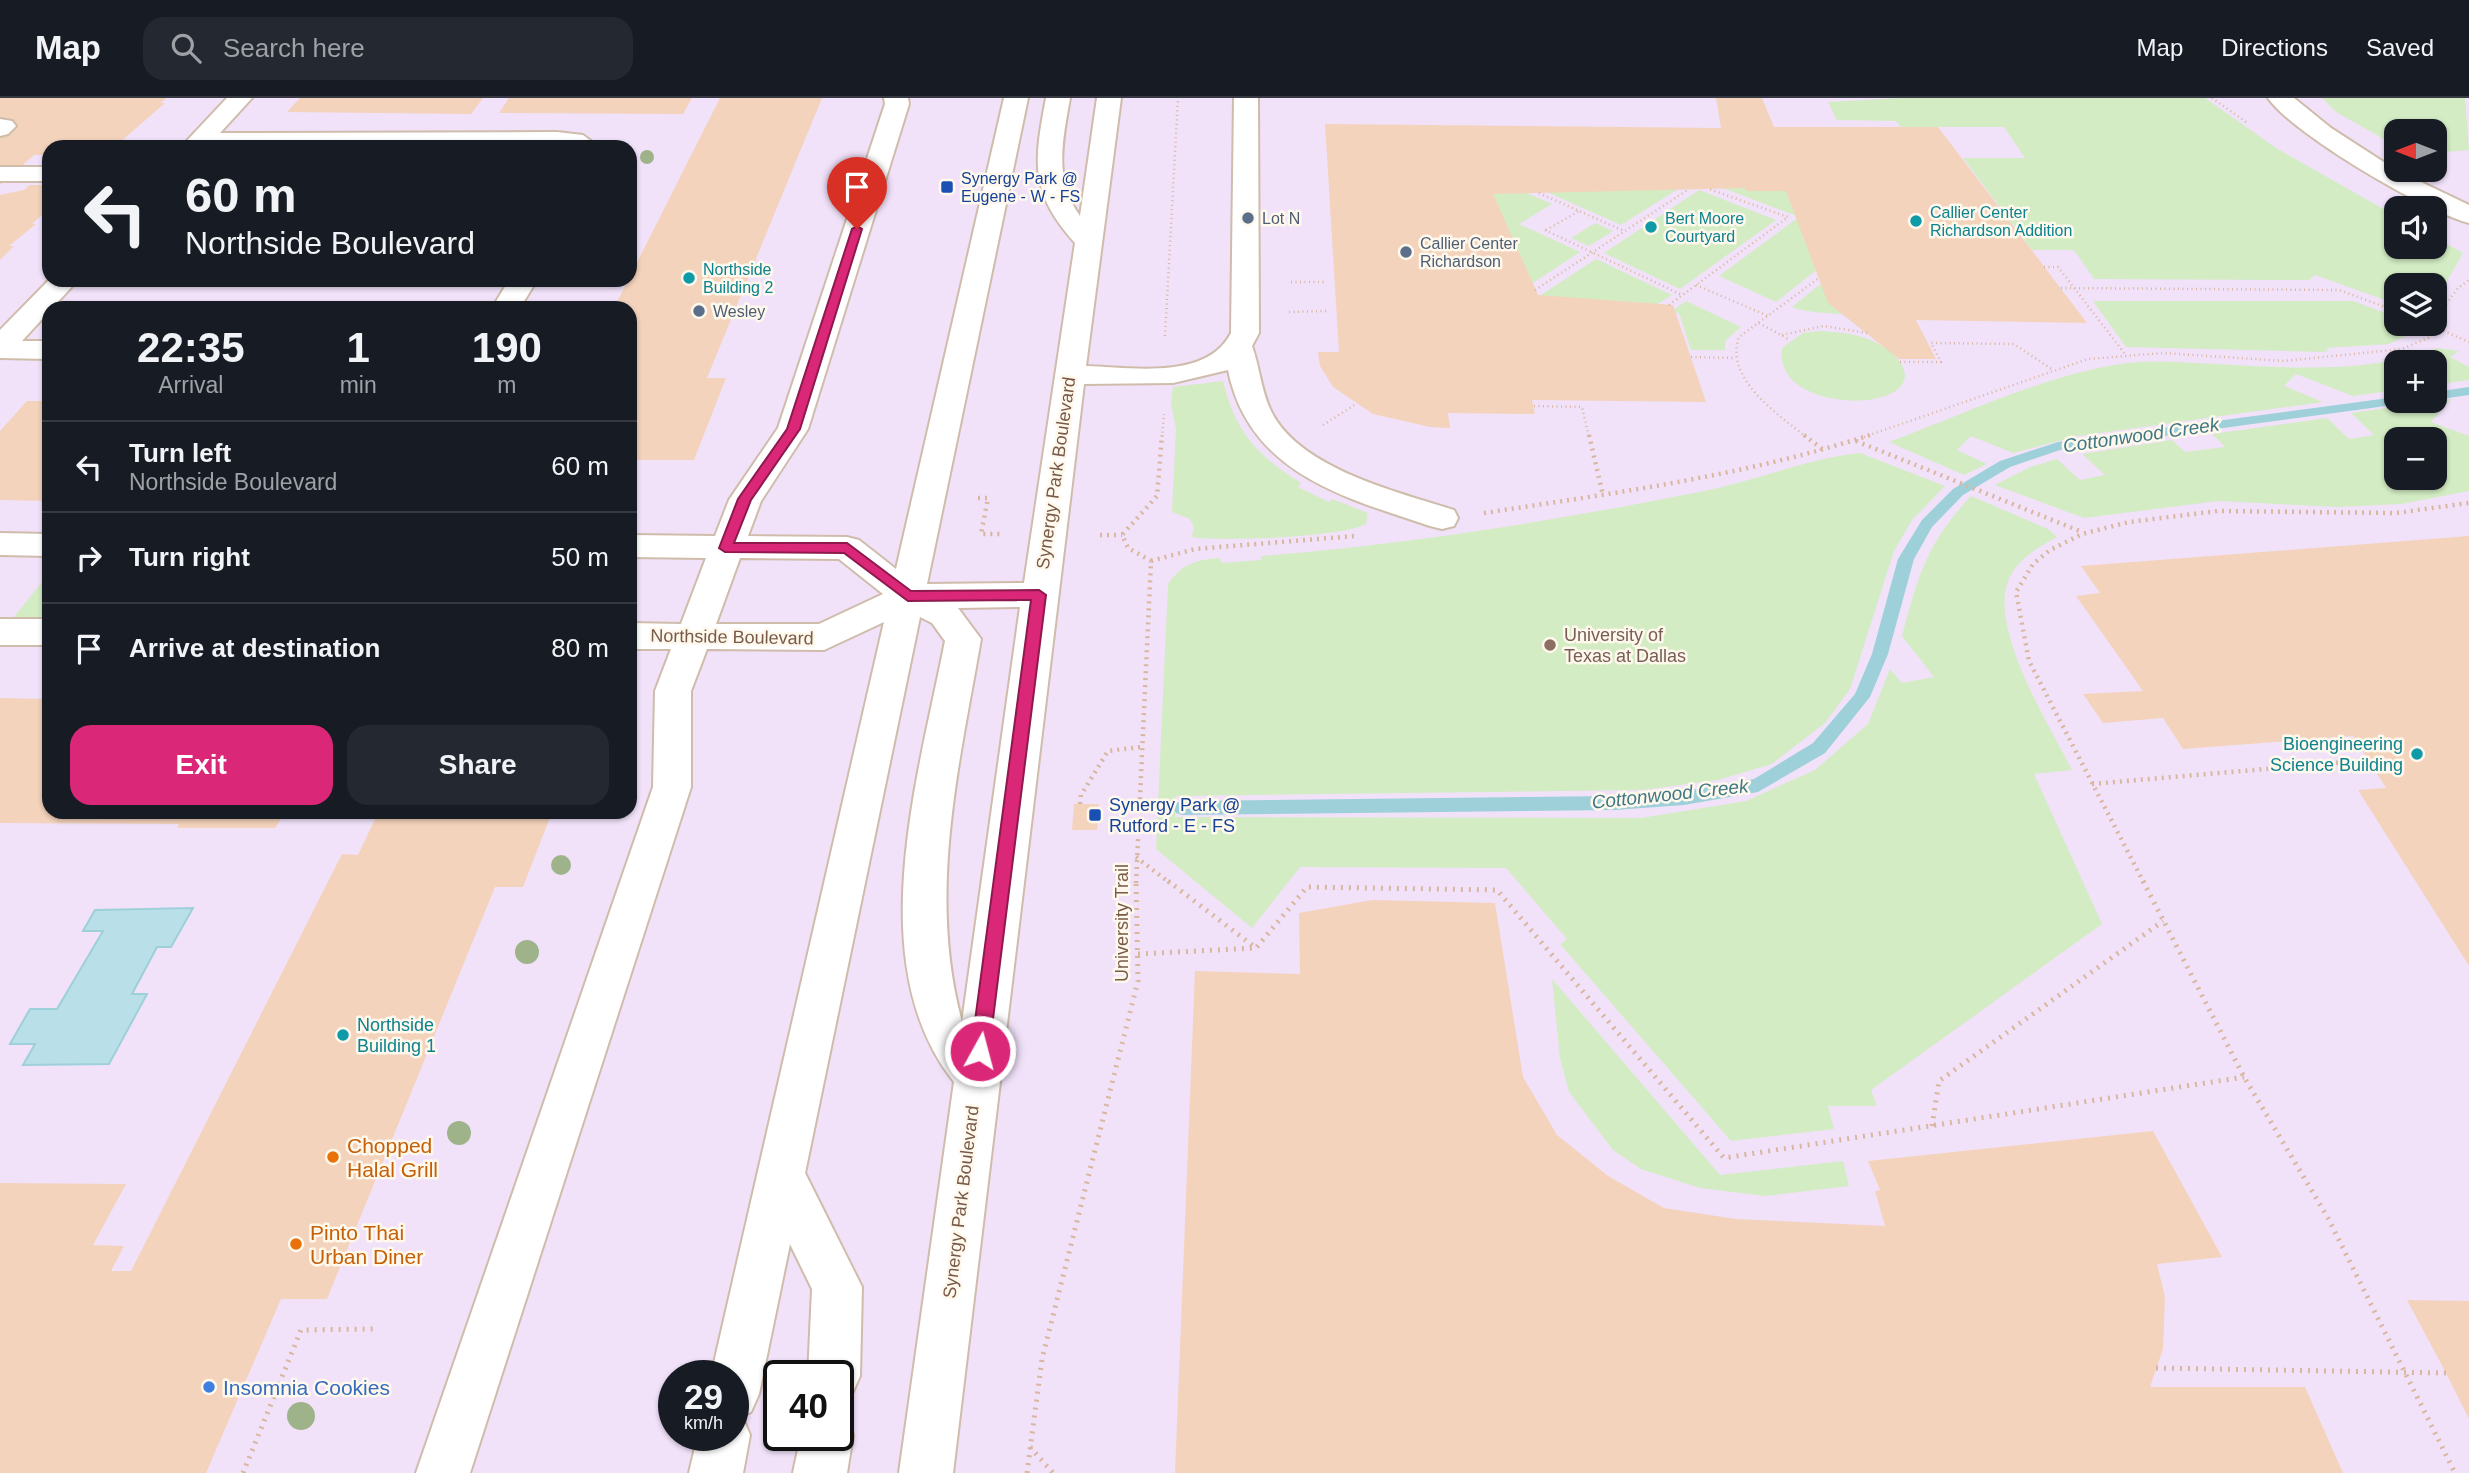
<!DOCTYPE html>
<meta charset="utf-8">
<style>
body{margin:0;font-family:Arial,sans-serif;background:#242831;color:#f1f3f6;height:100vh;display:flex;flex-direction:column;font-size:26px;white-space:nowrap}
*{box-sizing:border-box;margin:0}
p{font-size:23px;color:#9ea1a6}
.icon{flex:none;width:38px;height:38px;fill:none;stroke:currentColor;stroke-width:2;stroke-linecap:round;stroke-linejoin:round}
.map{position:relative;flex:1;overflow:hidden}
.sheet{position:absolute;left:42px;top:203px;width:595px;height:518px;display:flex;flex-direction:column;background:#171b24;border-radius:21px;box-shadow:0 2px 5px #0004}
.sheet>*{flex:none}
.guide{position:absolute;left:42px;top:42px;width:595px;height:147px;border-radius:21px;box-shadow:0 2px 5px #0004;background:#171b24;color:#f1f3f6;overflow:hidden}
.needle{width:46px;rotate:270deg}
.buttons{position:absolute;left:2384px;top:21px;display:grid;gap:14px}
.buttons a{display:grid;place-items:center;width:63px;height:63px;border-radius:14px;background:#171b24;box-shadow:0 2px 5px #0004;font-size:35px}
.speed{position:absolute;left:658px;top:1262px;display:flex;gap:14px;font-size:35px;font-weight:700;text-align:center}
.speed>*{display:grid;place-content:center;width:91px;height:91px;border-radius:50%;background:#171b24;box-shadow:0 2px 5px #0004;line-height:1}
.speed small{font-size:18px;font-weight:400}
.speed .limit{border:4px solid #111;border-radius:10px;background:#fff;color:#111}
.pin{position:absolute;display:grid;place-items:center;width:60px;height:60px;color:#fff;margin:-72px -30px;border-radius:50% 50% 50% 0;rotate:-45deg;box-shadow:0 0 7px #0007}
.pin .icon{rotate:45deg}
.me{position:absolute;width:77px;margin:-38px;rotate:7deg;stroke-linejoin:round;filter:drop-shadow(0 0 5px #0008)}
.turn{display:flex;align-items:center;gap:24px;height:147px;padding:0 28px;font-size:32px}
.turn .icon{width:91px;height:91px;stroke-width:2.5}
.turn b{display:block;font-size:49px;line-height:60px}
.eta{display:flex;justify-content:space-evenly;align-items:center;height:119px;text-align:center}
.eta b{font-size:42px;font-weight:800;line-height:49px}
.cta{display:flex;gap:14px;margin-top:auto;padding:14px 28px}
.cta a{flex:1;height:80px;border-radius:21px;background:#db2777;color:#fff;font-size:28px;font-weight:800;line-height:80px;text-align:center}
.cta a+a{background:#242831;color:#f1f3f6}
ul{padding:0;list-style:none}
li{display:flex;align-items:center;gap:21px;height:91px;padding:0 28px;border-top:2px solid #363941}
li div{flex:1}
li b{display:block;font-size:26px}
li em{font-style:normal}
header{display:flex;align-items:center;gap:42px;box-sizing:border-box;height:98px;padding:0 35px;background:#171b24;border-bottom:2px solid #363941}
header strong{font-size:33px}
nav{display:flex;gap:38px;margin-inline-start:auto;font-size:24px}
.search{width:490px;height:63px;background:#242831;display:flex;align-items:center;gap:18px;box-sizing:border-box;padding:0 24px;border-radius:21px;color:#9ea1a6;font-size:26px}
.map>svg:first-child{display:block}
</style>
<header>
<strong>Map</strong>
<div class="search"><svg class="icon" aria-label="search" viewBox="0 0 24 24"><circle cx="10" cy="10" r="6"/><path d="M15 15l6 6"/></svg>Search here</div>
<nav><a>Map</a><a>Directions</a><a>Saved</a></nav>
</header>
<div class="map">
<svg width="2469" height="1375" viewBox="0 0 2469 1375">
<rect width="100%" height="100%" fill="#fdf4e5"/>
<!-- education -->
<path fill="#f1e2fa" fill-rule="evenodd" d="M0 0H2469V1375H0ZM2396 33H2434V72H2396ZM49 49H630V182H49ZM2396 110H2434V149H2396ZM2396 187H2434V226H2396ZM49 210H630V714H49ZM2396 264H2434V303H2396ZM2396 341H2434V380H2396ZM674 1278H733V1337H674ZM779 1278H838V1337H779Z"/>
<!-- green -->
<path fill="#d3ecc3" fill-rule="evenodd" d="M1900 0H2205L2276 50 2396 118V149H2434V139L2463 155 2434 206V187H2396V206L2315 177 2309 182 2094 181 2074 152H2032L1963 60H2025L2004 29H1901L1896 23 1837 22 1828 4Z
M2322 0H2465L2469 52 2434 55V33H2396V48L2336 14Z
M1476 86H1506L1552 106 1519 126 1580 154 1501 206Z
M1529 86H1686L1621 127Z
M1715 87H1798L1833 159 1776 204 1719 178 1799 119Z
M1699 92 1776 122 1680 191 1604 155Z
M1595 125 1613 133 1589 148 1571 140Z
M1596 161 1672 197 1645 214H1515Z
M1839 171 1862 218C1841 215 1808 216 1792 209Z
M1686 203 1741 229 1725 243V252H1691L1679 215H1669Z
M2093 203H2353L2396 219V226H2412L2416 233 2389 246 2326 250 2328 253 2323 254 2126 249Z
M1819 233C1846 234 1874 238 1894 257 1950 315 1771 323 1782 250L1803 235Z
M2437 250 2459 253 2450 259 2469 269V282L2434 287V264H2396V292L2353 298 2296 276 2284 288 2323 304 2078 338 2013 355 1971 338 1957 352 1987 366 1964 377 1889 344C1959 318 2048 276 2121 266 2152 261 2185 265 2216 266 2288 270 2369 276 2437 250Z
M1223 283C1235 333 1257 358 1301 385L1298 389 1329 404 1332 401 1368 415 1366 426C1344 439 1219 444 1192 439L1194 429 1190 421 1172 414 1176 331 1171 305 1173 289Z
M2451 301 2431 324 2469 338V393L2401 406 2338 409 2218 403 2084 420 1995 387 2030 369 2057 361 2080 382 2105 377 2082 356 2172 342 2185 354 2225 349 2212 336 2327 320 2349 341 2374 337 2351 315ZM2396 341H2434V380H2396Z
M1860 355 1945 388 1912 422 1894 453 1850 591 1825 625 1772 666 1718 682 1642 692 1176 698 1175 719 1641 720 1746 703 1815 672 1868 626 1890 571 1902 585 1934 579 1902 538C1918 478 1927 445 1971 398L2048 431 2057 439C2038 449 2014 463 2007 486 1992 536 2049 627 2072 672L2034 676 2102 826 1871 992 1877 1008H1828L1834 1031 1731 1043 1560 846 1567 841 1506 770 1300 769 1252 830 1156 751 1168 486C1183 465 1196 462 1220 460L1221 465 1261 462V458C1409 446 1554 423 1699 394 1753 384 1805 361 1860 355Z
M49 475V520L14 519Z
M1552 881 1720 1077 1843 1063 1849 1088 1765 1098 1700 1090 1641 1071 1613 1052 1569 994 1560 960Z"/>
<!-- water -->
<path fill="#b9e0e8" stroke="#9ed0da" stroke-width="2" d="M193 810 171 849H157L132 896H147L109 966 23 967 35 946H10L30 911H57L103 833H83L95 812Z"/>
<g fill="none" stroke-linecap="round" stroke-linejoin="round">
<!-- stream -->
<path fill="#9ed0da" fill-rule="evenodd" d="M2469 289V297L2434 302V294Z
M2396 299V303H2403L2401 306 2060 352 2010 369 1963 397 1932 429 1914 461 1888 556 1870 599 1825 655 1758 694 1684 707 1615 712 1182 717 1176 715 1173 710 1176 705 1182 703 1615 698 1684 693 1754 681 1813 645 1855 596 1872 556 1898 461 1922 422 1953 391 2000 363 2058 344Z"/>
</g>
<!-- building -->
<path fill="#f4d3bc" d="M0 0H166L161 5H165L119 45H124L120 49H49V57H34L0 87Z
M300 0H483L471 16 287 14Z
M509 0H692L683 16 499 15Z
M720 0H822L707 280H726L694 362H630V210H614Z
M1716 0H1762L1774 29H1938L2087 225 1916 222 1936 261H1899L1828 205 1786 93H1746L1745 90 1493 96 1538 197 1673 207 1706 304 1532 302 1535 316 1448 315 1450 330 1430 329 1373 316 1333 289 1320 268 1318 254H1339L1325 26 1721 30Z
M30 87H49V116H43L32 126H36L9 148H14L0 162V97L24 92Z
M27 303H49V403L0 402V333Z
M2469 438V868L2358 692 2386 690 2353 638 2183 651 2163 620 2103 625 2083 596 2143 593 2076 498 2100 495 2081 468Z
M0 600 49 601V714H552L523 789H495L327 1201H281L206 1375H0V1085L126 1086 93 1147 124 1148 111 1173H131L342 756 358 757 376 719 283 718 275 730H177L179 726 0 725Z
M1074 706H1099L1097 732H1072Z
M1372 802 1495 805 1523 979 1557 1037 1608 1078 1664 1110 1736 1121 1885 1128 1875 1093 1880 1092 1868 1063 2153 1033 2222 1159 2157 1166 2165 1199 2163 1251 2150 1289H2305L2343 1375H1175L1195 873 1300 876 1299 815Z
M2407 1202 2469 1203V1321L2446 1275Z"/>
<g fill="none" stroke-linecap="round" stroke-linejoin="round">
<!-- minor casing -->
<g stroke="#cfbcab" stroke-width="4">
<path id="minor" d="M227 0H252L220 35 557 34 583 37 599 49H181Z
M884 0H908L909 6 808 331 761 403 748 438 847 439 859 442 896 471 1004 0H1028L927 486 1024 485 1075 145C1029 94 1034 63 1046 0H1070C1063 41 1053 81 1080 118L1097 0H1121L1086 268C1130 269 1207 283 1231 235L1234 0H1258L1259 235 1252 248C1260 270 1261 294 1272 315 1301 371 1398 394 1454 412L1458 420 1454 428 1442 431 1430 428C1343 399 1249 375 1228 272L1173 285 1084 286 953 1375H899L954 984C860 866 919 677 945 543L932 525 920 519 805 1075 862 1189 860 1278 852 1296 838 1302V1278H808L812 1191 790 1146 759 1296 751 1314 742 1318 750 1337 743 1375H689L698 1337H733V1278H711L884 524 824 552 707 551 691 593V689L470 1375H416L653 689 655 593 671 551H630V525L681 526 706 460 630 459V437L715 438 729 402 778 330 885 6ZM740 460 839 461 883 496 819 526H716ZM1020 509 962 924C927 796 959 668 981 541L958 510Z
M2268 0H2294L2331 30 2396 72 2469 107V125C2426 114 2293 36 2268 0Z
M0 21 12 23 16 28 8 36 0 38Z
M0 69H49V83H0Z
M49 182H78L22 243H49V261L0 260V232Z
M509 182H537L520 210H492Z
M0 435 49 436V458L0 457Z
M0 521H49V547H0Z
M838 1315 846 1318 853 1337 847 1375H793L801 1337H838Z"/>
</g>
<!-- path-far2 -->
<path stroke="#d9b69e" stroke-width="2.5" stroke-dasharray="1 3.5" stroke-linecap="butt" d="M2212 0 2246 24
M1539 95 1624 133
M1545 132 1682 197
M1546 132 1579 113
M2044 169H2058L2125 256
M1291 184H1325
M1696 187 1768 218
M2061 190 2339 192 2396 213
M1535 192 1689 91
M1669 207 1788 119 1709 91
M1289 214 1326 213
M1759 225 1790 242
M2427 226 2469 244
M1782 237 1824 228 1867 235
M1165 238 1178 0
M1691 259 1734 260
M1900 264H1941L1931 245 2014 246 2053 272
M1534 308 1582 309 1589 339
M1323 327 1356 306
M1162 339 1164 316
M1806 339C1778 316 1724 281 1739 239L1819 180
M1864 339 2088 261 2163 255 2284 263 2402 251 2428 240 2438 231 2441 213 2458 190 2469 182"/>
<!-- path-far1 -->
<path stroke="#d9b69e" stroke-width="4.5" stroke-dasharray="2 5" stroke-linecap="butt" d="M1589 337 1603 397
M1804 337 1822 351
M1856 343 2082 434
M978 400H988L981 436H1000
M1484 415C1614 395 1744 378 1870 337
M1100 437H1122
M1151 463 1195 451 1355 438
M2092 686 2369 662
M1080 706 1081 697 1108 653 1141 649
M1136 759 1170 785
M1136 785 1151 463 1128 450 1122 437 1157 398 1162 337
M2144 785 2029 563 2016 494 2033 466 2050 452 2082 436 2129 424 2218 413 2396 415 2469 405"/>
<!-- path -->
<path stroke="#d9b69e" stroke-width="5" stroke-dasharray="2 6" stroke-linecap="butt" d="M1168 783 1256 850 1307 789 1497 792 1724 1060 2244 979
M2143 783 2244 979 2328 1120 2455 1375
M1138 856 1255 850
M1932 1028 1939 983 2163 823
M1030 1349 1053 1375
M243 1375 301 1232 373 1231
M1027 1375 1042 1261 1138 883 1136 783"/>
<!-- minor -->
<use href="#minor" fill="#fff" fill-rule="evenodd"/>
<!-- path-bridge -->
<path stroke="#d9b69e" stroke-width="5" stroke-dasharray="2 6" stroke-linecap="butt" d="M2156 1270 2446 1275"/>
</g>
<!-- trees -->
<g fill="#9fb38a">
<circle cx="647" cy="59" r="7"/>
<circle cx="561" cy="767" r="10"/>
<circle cx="527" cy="854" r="12"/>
<circle cx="459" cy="1035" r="12"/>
<circle cx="301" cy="1318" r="14"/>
</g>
<!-- route -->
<path fill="#db2777" stroke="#8e194d" stroke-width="2" d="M857 128 862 131 800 331 751 402 734 445H847L911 493 1039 492 1046 497 989 953 986 959 980 961 974 959 971 953 1031 502 908 503 844 455 725 454 719 450 738 401 787 331 852 131Z"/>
<!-- markers -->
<g fill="#1a4fb4" stroke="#fff8ec" stroke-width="2.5">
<rect x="940" y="82" width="14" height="14" rx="3.5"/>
<rect x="1088" y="710" width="14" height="14" rx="3.5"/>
</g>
<g fill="#5c6f8a" stroke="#fff8ec" stroke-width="2.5">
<circle cx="1248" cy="120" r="7"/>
<circle cx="1406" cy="154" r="7"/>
<circle cx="699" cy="213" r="7"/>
</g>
<g fill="#0f9aa8" stroke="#fff8ec" stroke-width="2.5">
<circle cx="1916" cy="123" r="7"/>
<circle cx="1651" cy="129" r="7"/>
<circle cx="689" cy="180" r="7"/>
<circle cx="2417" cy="656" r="7"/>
<circle cx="343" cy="937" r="7"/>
</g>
<circle fill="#8d6e63" stroke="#fff8ec" stroke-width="2.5" cx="1550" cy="547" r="7"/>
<g fill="#e8710a" stroke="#fff8ec" stroke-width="2.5">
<circle cx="333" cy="1059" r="7"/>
<circle cx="296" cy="1146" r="7"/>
</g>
<circle fill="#3f7fe0" stroke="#fff8ec" stroke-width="2.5" cx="209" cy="1289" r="7"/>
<g text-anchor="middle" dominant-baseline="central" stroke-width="5" stroke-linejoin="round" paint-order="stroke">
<!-- far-transit labels -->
<g font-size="16" fill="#164399" stroke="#fff8ec" text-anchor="start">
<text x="961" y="80">Synergy Park @<tspan x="961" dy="18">Eugene - W - FS</tspan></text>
</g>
<!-- far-culture labels -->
<g font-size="16" fill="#0d838f" stroke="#fff8ec" text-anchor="start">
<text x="1930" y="114">Callier Center<tspan x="1930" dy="18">Richardson Addition</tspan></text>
<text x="1665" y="120">Bert Moore<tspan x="1665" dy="18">Courtyard</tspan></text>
<text x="703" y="171">Northside<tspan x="703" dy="18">Building 2</tspan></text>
</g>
<!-- far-service labels -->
<g font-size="16" fill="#4e5e75" stroke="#fff8ec" text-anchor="start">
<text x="1262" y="120">Lot N</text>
<text x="1420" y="145">Callier Center<tspan x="1420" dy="18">Richardson</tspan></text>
<text x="713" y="213">Wesley</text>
</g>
<!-- street labels -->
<g font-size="18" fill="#785a49" stroke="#fff8ec">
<text transform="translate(1056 375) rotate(-82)">Synergy Park Boulevard</text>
<text transform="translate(732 539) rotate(1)">Northside Boulevard</text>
<text transform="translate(1122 825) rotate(-90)">University Trail</text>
<text transform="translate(961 1104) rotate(-83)">Synergy Park Boulevard</text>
</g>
<!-- education labels -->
<g font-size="18" fill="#785e54" stroke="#fff8ec" text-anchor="start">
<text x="1564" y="537">University of<tspan x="1564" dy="21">Texas at Dallas</tspan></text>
</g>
<!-- culture labels -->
<g font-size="18" fill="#0d838f" stroke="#fff8ec" text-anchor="end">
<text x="2403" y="646">Bioengineering<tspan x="2403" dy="21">Science Building</tspan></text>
<text x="357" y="927" text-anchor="start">Northside<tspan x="357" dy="21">Building 1</tspan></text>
</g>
<!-- transit labels -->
<g font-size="18" fill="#164399" stroke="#fff8ec" text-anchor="start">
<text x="1109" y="707">Synergy Park @<tspan x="1109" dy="21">Rutford - E - FS</tspan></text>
</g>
<!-- water labels -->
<g font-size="19" font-style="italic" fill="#3f7885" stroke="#fff8ec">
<text transform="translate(2141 337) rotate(-8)">Cottonwood Creek</text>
<text transform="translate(1670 696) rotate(-6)">Cottonwood Creek</text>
</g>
<!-- near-food labels -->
<g font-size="21" fill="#c56008" stroke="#fff8ec" text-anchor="start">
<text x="347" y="1047">Chopped<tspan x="347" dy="24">Halal Grill</tspan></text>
<text x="310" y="1134">Pinto Thai<tspan x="310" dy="24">Urban Diner</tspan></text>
</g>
<!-- near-shop labels -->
<g font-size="21" fill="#366cbe" stroke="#fff8ec" text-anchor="start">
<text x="223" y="1289">Insomnia Cookies</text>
</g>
</g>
</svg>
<div class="buttons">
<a><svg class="needle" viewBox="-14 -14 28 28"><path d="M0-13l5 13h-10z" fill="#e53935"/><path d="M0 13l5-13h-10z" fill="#9ea1a6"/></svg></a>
<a><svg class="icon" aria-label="sound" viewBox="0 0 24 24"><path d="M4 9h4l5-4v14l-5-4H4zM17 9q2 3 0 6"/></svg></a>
<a><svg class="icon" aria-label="layers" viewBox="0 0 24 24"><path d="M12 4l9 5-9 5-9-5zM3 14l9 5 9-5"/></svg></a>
<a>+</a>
<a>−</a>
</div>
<div class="speed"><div>29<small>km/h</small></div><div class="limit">40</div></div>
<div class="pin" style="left:857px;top:131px;background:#d93025"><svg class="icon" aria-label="arrive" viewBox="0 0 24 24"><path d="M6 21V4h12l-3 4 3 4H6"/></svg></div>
<svg class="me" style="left:980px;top:953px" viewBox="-20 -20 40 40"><circle r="17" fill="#db2777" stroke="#fff" stroke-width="3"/><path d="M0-11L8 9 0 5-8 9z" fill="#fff"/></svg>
<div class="guide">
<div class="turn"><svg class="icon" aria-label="left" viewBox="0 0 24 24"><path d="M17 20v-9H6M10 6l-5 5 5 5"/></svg><div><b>60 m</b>Northside Boulevard</div></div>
</div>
<section class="sheet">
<div class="eta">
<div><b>22:35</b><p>Arrival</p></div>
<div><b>1</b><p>min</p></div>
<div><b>190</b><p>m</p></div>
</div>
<ul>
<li><svg class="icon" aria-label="left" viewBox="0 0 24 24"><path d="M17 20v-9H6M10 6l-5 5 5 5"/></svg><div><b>Turn left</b><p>Northside Boulevard</p></div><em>60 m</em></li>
<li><svg class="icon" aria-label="right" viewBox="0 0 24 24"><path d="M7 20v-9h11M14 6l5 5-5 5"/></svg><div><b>Turn right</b></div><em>50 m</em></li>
<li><svg class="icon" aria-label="arrive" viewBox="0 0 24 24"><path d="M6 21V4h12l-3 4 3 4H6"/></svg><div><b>Arrive at destination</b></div><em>80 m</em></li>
</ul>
<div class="cta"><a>Exit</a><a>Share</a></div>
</section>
</div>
